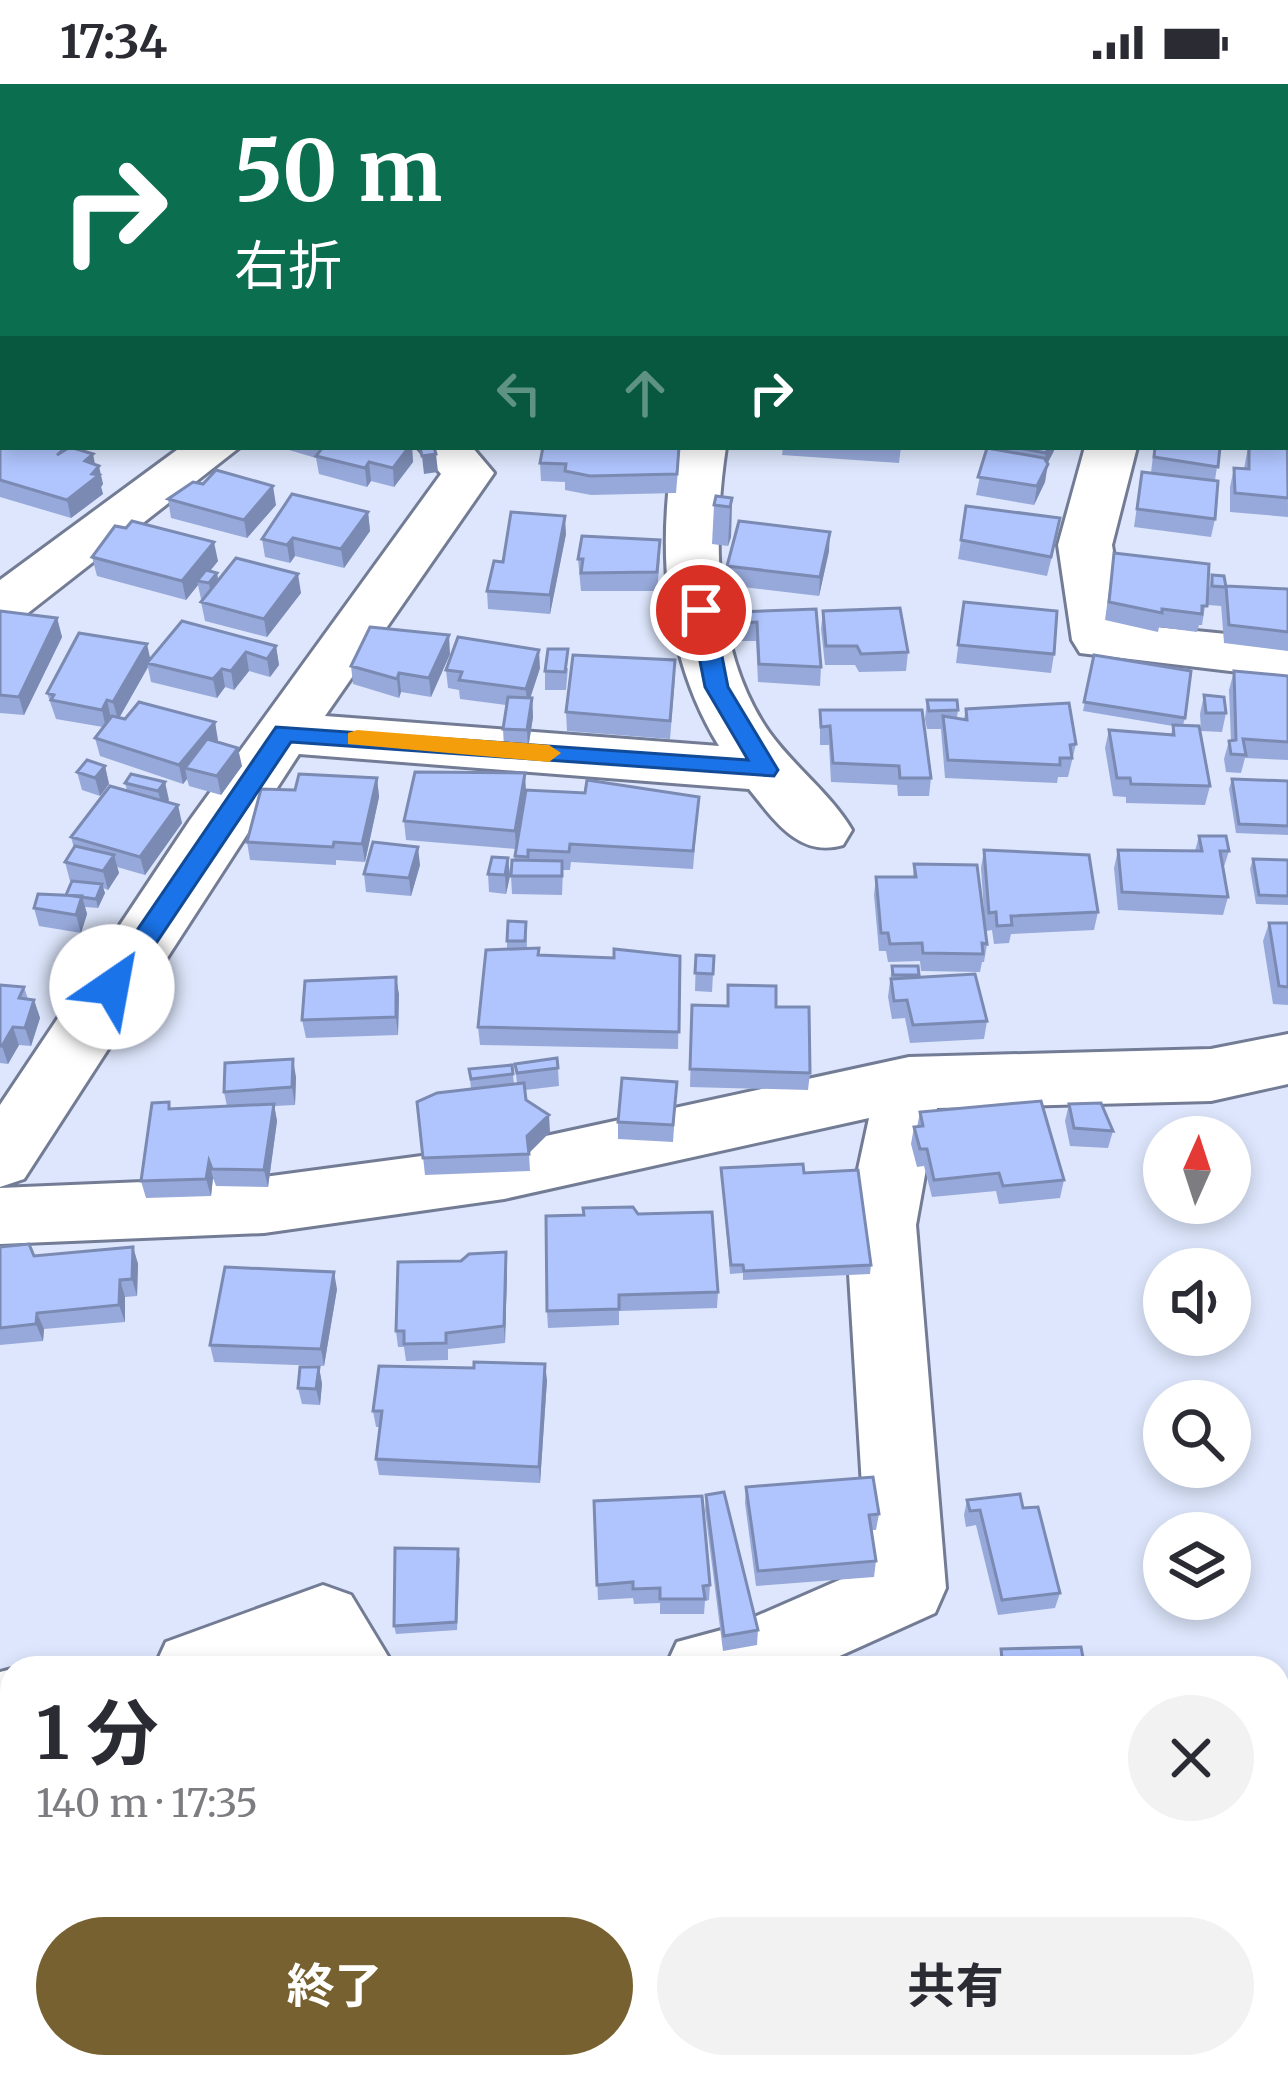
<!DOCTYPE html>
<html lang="ja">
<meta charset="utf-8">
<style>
body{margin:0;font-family:Merriweather,"Noto Sans JP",serif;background:#f2f2f3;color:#2b2b33;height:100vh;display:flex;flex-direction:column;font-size:45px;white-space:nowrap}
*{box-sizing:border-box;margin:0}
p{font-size:39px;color:#7c7c81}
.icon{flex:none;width:66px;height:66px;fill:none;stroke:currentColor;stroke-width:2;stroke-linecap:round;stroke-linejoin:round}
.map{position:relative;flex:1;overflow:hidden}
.sheet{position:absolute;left:0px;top:1572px;width:1290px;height:423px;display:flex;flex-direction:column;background:#fff;border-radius:36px 36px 0 0;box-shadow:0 6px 18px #0003}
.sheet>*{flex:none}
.hud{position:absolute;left:0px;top:0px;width:1290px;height:366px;box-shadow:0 6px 18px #0003;background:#0b6e4f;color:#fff;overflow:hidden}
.needle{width:78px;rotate:3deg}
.controls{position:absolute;left:1143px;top:1032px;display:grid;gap:24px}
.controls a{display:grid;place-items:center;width:108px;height:108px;border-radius:50%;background:#fff;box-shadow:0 6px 18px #0003;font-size:60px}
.pin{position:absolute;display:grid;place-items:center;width:102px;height:102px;color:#fff;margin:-51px;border:6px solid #fff;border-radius:50%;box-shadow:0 3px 12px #0007}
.me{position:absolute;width:132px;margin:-66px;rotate:33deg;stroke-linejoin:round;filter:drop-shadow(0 0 9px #0008)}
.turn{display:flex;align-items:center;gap:42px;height:252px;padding:0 36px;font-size:54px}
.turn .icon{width:156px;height:156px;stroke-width:2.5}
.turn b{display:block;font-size:84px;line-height:102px}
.lanes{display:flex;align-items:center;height:114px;padding:0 36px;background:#0003;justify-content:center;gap:60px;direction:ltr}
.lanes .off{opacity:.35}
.round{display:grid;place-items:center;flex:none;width:126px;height:126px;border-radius:63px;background:#f2f2f3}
.overview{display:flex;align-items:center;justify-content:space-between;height:204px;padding:0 36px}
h1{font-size:72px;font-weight:700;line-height:90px}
.action{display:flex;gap:24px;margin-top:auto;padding:24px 36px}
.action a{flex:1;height:138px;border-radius:72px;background:#786131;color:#fff;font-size:48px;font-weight:700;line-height:138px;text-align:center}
.action a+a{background:#f2f2f3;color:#2b2b33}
.status{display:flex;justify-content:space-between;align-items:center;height:84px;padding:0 60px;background:#fff;direction:ltr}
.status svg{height:33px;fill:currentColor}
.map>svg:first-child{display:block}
</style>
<div class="status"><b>17:34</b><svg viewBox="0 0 49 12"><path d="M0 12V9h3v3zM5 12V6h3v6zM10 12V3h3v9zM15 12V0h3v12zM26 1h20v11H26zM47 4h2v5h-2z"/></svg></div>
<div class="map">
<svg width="1288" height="1994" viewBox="0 0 1288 1994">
<rect width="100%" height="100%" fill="#dde6fc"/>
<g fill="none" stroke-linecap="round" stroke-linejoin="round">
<!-- minor casing -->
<g stroke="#737c95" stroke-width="6">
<path id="minor" d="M580 0H622V3H580Z
M1287 67H1288V93H1287Z
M181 363H240L19 536 0 541V496Z
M418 363H472L494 389 325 632 719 662C664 572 657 466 674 363H726C712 455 714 569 769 648 794 683 831 710 852 746L843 761C799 774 775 737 749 705L299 670 24 1095 0 1103V1021L190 736 441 390Z
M1085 363H1137L1112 461 1125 540 1288 556V594L1080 569 1072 556 1058 461Z
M1288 950V1000L1211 1017 937 1024 916 1141 946 1504 935 1529 813 1584H665L677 1558 729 1544 867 1484 846 1141 869 1034 504 1115 264 1149 0 1160V1104L264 1093 504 1061 909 973 1211 965Z
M323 1501 351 1511 395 1584H309L306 1580 154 1584 166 1558Z
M12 1585V1661L0 1664V1588Z"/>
</g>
<!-- path -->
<path stroke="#888e9f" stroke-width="6" stroke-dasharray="9 4.5" stroke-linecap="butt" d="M0 57 3 51"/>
<!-- minor -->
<use href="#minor" fill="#fff" fill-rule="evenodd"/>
</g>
<!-- wall -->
<path fill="#97a9da" d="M1081 0H1149L1147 3H1092Z
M1287 279 1288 433 1230 428V403L1234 384 1244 385 1248 363H1287Z
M0 343 3 363 95 380 103 400 101 403 103 410 71 434 0 413Z
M279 363H412L413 378 394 403 371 397 367 403 319 390 316 374Z
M680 363 676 409 591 411 565 406V398L541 397 540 379Z
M783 363H901L899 379 782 371Z
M986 363H1054L1047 379 1045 398 1034 421 976 411Z
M1154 363H1220L1215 396V435L1211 453 1134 443 1142 388 1151 389Z
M732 414 731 453 728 462 712 460 714 421Z
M168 415 276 421 247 454 171 434Z
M368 428 370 447 344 484 295 472 290 479 265 473 262 455Z
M566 450 550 530 488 525 487 507Z
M1057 452 1047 492 958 475 961 456Z
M829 467 819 512 726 501 727 482Z
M1114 469 1208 509 1212 491 1226 503 1288 505V567L1224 559 1221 520V522L1208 521 1207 510 1202 541H1199L1197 548 1159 543 1158 548 1105 536Z
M92 473 218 477 210 487 217 489 218 497 301 509 267 553 205 537 201 518 203 516 201 515 198 501 186 516 97 492Z
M660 474 657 507H581L578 475Z
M964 518 1054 570 1051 589 956 579Z
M0 527 57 534 62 553 24 631 0 629Z
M823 527 908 568 906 587 859 588 855 581H825L821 545Z
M739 528 821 583 820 602 758 598 756 557H739Z
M276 562 279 581 270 593 249 587 234 606 225 603 217 614 151 598 148 583 119 634 215 638 217 658 242 682 221 711 189 702 187 695 183 700 100 672 95 654 103 643 56 635 47 609 150 575Z
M450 570 431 613 401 608 399 614 353 600 351 582Z
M1094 571 1185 634 1183 641 1210 702 1205 721 1126 719V713L1113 712 1105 664 1109 646 1171 651 1173 642 1083 627Z
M540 584 530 614H532L533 633 528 665 504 664 503 645 506 621 460 615 459 606 448 604 446 586Z
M568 584 566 606H545V587Z
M1234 587 1288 592V676L1245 674 1241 689 1226 688 1224 675 1229 657H1231L1229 606Z
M675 594 670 655 567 647 566 628Z
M1204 611 1226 629 1222 648 1201 647 1200 630Z
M927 616 958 626 957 634 964 635 966 625 1076 660 1068 693H1058L1057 699 945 694 941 645H927L925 635Z
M820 626 931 694 929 712H898L897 701 831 698 829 661H820Z
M105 682 109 700 100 712 82 706 77 688Z
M377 694 379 713 365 778 336 776V781L250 776 247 758 295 706Z
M1232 695 1288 697V751L1236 749 1229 705Z
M165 698 168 718 182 739 145 791 117 783 119 789 108 806 103 804 105 809 98 824 85 823 87 830 81 849 39 842 34 824 66 811 72 797H70L65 778 74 764 71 753 127 706 125 699Z
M526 706 699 713 693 785 571 778 570 786H563L562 811 512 810 511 792 516 765 406 756 404 737Z
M1199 752 1229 767 1223 786 1228 813 1223 831 1118 826 1114 784 1118 766 1195 767Z
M984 766 1098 828 1094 846 1011 850 1009 859 994 860 992 846 986 847 987 860 984 878H982L980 888 921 887 920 877 888 878 886 867H879L874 811 876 793H913L914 780 985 844 981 784Z
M508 774 510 792 506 810 489 808 488 790Z
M1253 775 1288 776V821L1256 820 1250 785Z
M420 781 411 812 366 808 364 790Z
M526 838 527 864H539V871L614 874 680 872 678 965 480 961 478 943 507 865V857Z
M1269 839H1288V921L1273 920 1263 857Z
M696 871 714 872 712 908 695 907Z
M892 882H918L919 893 987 937 984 955 910 959 905 934 892 935 888 913Z
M396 893 399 911 398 951 306 954 302 936Z
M0 901 24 903 28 915 34 916 40 934 31 962 19 961 8 980 0 979Z
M692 921 810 989 808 1006 690 1003Z
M515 980 558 984 559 1002 525 1006 526 1016 550 1048 529 1069 530 1087 425 1091 417 1018 471 1005 469 985 512 981 514 1000H517Z
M296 993 295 1021 274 1022 277 1037 268 1103 216 1102 213 1094 211 1112 146 1114 141 1097 171 1025 227 1022 224 1008Z
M676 1015 673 1058 618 1055V1038Z
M1069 1020 1113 1047 1108 1064 1070 1062 1065 1037Z
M920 1028 1064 1096 1060 1114 999 1120 996 1107 932 1113 924 1082 917 1083 911 1060 914 1043H917Z
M721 1084 804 1089 871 1181 870 1190 743 1196V1189L730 1190Z
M638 1130 718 1208 717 1224 619 1227V1241L548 1244 547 1227Z
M0 1163 34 1172 133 1163 138 1180 137 1212 125 1213V1238L44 1245 43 1257 0 1261Z
M507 1185 505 1259 448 1265V1276L406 1277 404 1263H398L396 1247Z
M337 1205 324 1282 214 1278 210 1261Z
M319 1283 322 1300 320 1321 302 1320 298 1304Z
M474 1284 547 1296 540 1399 379 1391 376 1375 380 1343H376L373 1327Z
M746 1403 879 1430 876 1446H872L876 1477 874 1493 756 1502 745 1419Z
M706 1411 758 1546 757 1561 723 1567 705 1426Z
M967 1416 1023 1424 1060 1509 1055 1524 998 1531 976 1441 966 1443 964 1431Z
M594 1417 710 1501 709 1516 705 1517 704 1530H660V1519L634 1520 633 1514 598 1516Z
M460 1473 457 1546 396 1550 394 1542Z
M1001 1565 1085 1584H998Z
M1288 1926V1991L1286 1994H1260L1241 1983H1278Z"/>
<!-- shaded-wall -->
<path fill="#7b8ab2" d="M409 363H412L413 378 394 403 393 384Z
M1049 363H1054V367L1043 388 1046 369Z
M93 370 96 385 99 382 103 400 101 403 103 410 71 434 67 416 85 377Z
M436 370 438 388 424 390 422 372Z
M369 378 371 397 367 403 365 384Z
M1048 380 1045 398 1034 421 1037 402Z
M273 402 276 421 247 454 244 436Z
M732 414 731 453 728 462 730 423Z
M368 428 370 447 344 484 341 465Z
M565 432 566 450 550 530V511Z
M830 448 829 467 819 512 820 493Z
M293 454 295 472 290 479 287 461Z
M214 458 218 477 201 498 197 497 198 501 186 516 182 497Z
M217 489 220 507 212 518 209 499Z
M298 490 301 509 267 553 264 535Z
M57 534 62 553 24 631 19 613Z
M449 551 450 570 431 613 429 594Z
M147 560 151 578 147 579 148 583 118 636 113 618Z
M276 562 279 581 270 593 267 575Z
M539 566 540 584 527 624 526 605Z
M246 568 249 587 234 606 231 587Z
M222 585 225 603 217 614 213 595Z
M399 589 401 608 399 614 397 595Z
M532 614 533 633 528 665 527 646Z
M107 616 111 634 106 644 102 626Z
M215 638 218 656 194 686 185 684 187 695 183 700 179 681Z
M238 664 242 682 221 711 217 692Z
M105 682 109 700 100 712 95 694Z
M525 689 526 707 516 765 515 747Z
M377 694 379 713 365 778 362 760Z
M165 698 169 716 163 726 158 707Z
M178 721 182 739 145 791 140 773Z
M418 763 420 781 411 812 409 794Z
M114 771 119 789 108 806 103 787Z
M508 774 510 792 506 810 505 791Z
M102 800 105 809 98 824 96 815Z
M82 812 87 830 81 849 76 831Z
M396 893 399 911 398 951 396 933Z
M34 916 40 934 31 962 25 944Z
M13 943 19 961 8 980 2 962Z
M293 975 296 993 295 1021 292 1003Z
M274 1020 277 1037 268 1103 264 1086Z
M549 1031 550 1048 528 1070 527 1052Z
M209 1077 213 1094 211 1112 206 1095Z
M133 1163 138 1180 137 1212 132 1195Z
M506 1168 507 1185 505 1259 504 1242Z
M334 1188 337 1205 324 1282 321 1265Z
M120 1196 125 1213V1238L119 1221Z
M37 1229 44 1245 43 1257 36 1240Z
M545 1280 547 1296 540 1399 539 1383Z
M319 1283 322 1300 320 1321 316 1305Z
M38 1983H47L46 1994H38Z"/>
<!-- building -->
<path fill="#b0c5fe" stroke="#7b8ab2" stroke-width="3" d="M1168 0H1282L1283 3H1170Z
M1287 279H1288V339H1287Z
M0 344 3 345V363H66L57 371 70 363 93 370 85 377 99 382 92 390 99 391 67 416 0 396Z
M1287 344 1288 414 1235 409 1234 384 1249 385V363H1287Z
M323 363H409L393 384 369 378 365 384 316 372Z
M420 363H434L436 370 422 372Z
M543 363H679L677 390 590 392 565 387 566 380 540 379Z
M1014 363H1049L1046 369Z
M1155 363H1220L1218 383 1154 373Z
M987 364 1044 374 1048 380 1037 402 978 393Z
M216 386 273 402 244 436 168 415 193 398 203 400Z
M1142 388 1218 397 1215 435 1137 425Z
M292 410 368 428 341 465 293 454 287 461 262 455Z
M716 412 732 414 730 423 714 421Z
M966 422 1060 434 1051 473 961 456Z
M511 428 565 432 550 511 487 507 494 477 503 478Z
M132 437 214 458 182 497 92 473 115 442 126 444Z
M739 437 830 448 820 493 727 482Z
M582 452 660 456 657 488 581 489 583 475H578Z
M1114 469 1209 480 1207 522H1202V530L1162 525V529L1109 518Z
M236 474 298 490 264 535 201 518Z
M206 486 217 489 209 499 197 497Z
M1212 491 1224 492 1226 503 1212 502Z
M1226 502 1288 505V548L1229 541Z
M964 518 1057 527 1054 570 958 561Z
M900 524 908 568 861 570 857 562H826L823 527Z
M816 525 821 583 759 580 757 538 740 539 739 528Z
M0 527 57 534 19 613 0 611Z
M182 537 276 562 267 575 246 568 231 587 222 585 213 595 147 579Z
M370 543 449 551 429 594 399 589 397 595 351 582Z
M79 549 147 560 113 618 107 616 102 626 51 616 54 611 47 609Z
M458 553 539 566 526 605 459 596 462 588 446 586Z
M548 565H568L565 588 545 587Z
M573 571 675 576 670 637 566 628Z
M1094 571 1191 587 1185 634 1084 618Z
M1234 587 1288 592V658L1243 655 1246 671 1231 670 1229 657 1236 656Z
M1204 611 1224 613 1226 629H1206Z
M508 613 532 614 527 646 503 645Z
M927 616H957L958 626 929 627Z
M139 618 215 638 179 681 95 654 112 632 125 635Z
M1069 619 1076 660 1070 661 1072 674H1060V681L948 676 943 632 967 636 966 625Z
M820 626H922L931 694H900L899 682 833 679 830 642 821 643Z
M1173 641 1199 642 1210 702 1131 700 1130 694H1117L1109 646 1174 651Z
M207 655 238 664 217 692 185 684Z
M87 676 105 682 95 694 77 688Z
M415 688 525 689 515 747 404 737Z
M131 690 165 698 158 707 125 699Z
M299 690 377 694 362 760 334 758 333 763 247 758 261 705 295 706Z
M1232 695 1288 697V742L1239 740Z
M587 696 699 713 693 767 570 760 569 768 528 766V773L515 772 526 706 585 709Z
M110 702 178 721 140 773 71 753Z
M1199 752H1226L1229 767H1220L1228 813 1122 808 1118 766 1202 767Z
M373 758 418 763 409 794 364 790Z
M75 762 114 771 103 787 65 778Z
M984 766 1089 771 1098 828 1011 832 1012 841 997 842 996 828 989 829Z
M492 773 508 774 505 791 488 790Z
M1253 775 1288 776V812L1259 811Z
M512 776 562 777V792H511Z
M914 780 977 781 987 860 982 859 983 870 923 869 922 859 890 860 888 849H881L876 793H916Z
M72 797 102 800 96 815 66 811Z
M38 810 82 812 76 831 34 824Z
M508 837 526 838 525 857H507Z
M1269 839H1288V903L1279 902Z
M539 864 538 871 614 874V865L680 872 679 948 478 943 486 866Z
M696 871 714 872 713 890 695 889Z
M892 882H918L919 891H893Z
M975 890 987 937 913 941 907 916 894 917 891 895Z
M396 893V933L302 936 305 897Z
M0 901 24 903 19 914 34 916 25 944 13 943 2 962H0Z
M728 901 776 902V923H809L810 989 690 985 692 921 728 922Z
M557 974 558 984 517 989 515 980Z
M293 975 292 1003 224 1008 225 979Z
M512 981 513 990 471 995 469 985Z
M622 994 677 998 673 1041 618 1038Z
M524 999 526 1016 549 1031 527 1052 529 1070 423 1074 417 1018 437 1009Z
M1041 1017 1064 1096 1003 1102 999 1089 934 1096 927 1065H920L914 1043 923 1042 920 1028Z
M169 1018V1025L274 1020 264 1086 212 1085 209 1077 206 1095 141 1097 152 1019Z
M1101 1019 1113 1047 1074 1044 1069 1020Z
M803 1080 804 1089 858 1086 871 1181 744 1187 743 1181H731L721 1084Z
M633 1123 638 1130 712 1128 718 1208 619 1211V1225L547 1227 546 1132 584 1131 583 1124Z
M29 1160 34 1172 133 1163 132 1195 120 1196 119 1221 37 1229 36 1240 0 1244V1163Z
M506 1168 504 1242 446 1249V1259L404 1260V1247H396L398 1178 461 1177 469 1170Z
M225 1183 334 1188 321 1265 210 1261Z
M474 1278 545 1280 539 1383 376 1375 382 1327H373L379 1282 474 1284Z
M300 1283H319L316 1305 298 1304Z
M873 1393 879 1430 869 1431 876 1477 758 1487 746 1403Z
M724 1408 758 1546 724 1552 706 1411Z
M1020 1410 1023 1424 1038 1423 1060 1509 1002 1516 980 1426 970 1427 967 1416Z
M702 1412 710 1501 703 1502 705 1515H660V1504L633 1505V1498L597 1501 594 1417Z
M395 1464 458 1465 456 1538 394 1542Z
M1081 1563 1085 1584H1003L1001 1565Z
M12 1916V1983H38V1994H0V1917Z
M1278 1920 1288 1926V1989L1278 1983Z
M401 1983H524V1994H409Z
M527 1983H576V1994H527Z
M974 1983H1007L1009 1986 993 1994H956Z
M1007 1983H1215L1223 1994H1008L1006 1991 1009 1986Z"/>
<!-- route -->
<path fill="#1a73e8" stroke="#114b97" stroke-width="3" d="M701 519 713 526 728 603 778 686 774 692 291 658 122 910H103V896L276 643 748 676 705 603 690 526Z"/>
<!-- slow -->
<path fill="#f59e0b" d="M357 646 549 661 561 669 549 678 348 660V649Z"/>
</svg>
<div class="controls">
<a><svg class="needle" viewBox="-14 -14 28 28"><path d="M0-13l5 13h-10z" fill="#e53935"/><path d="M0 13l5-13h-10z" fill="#7c7c81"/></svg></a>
<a><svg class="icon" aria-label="sound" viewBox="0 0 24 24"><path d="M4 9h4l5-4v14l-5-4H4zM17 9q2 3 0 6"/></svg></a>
<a><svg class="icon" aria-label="search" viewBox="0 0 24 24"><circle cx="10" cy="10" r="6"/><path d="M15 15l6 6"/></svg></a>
<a><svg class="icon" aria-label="layers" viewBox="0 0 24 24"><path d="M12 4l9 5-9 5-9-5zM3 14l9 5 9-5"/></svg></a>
</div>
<div class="pin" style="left:701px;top:526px;background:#d93025"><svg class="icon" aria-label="arrive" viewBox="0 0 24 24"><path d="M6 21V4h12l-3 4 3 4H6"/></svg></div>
<svg class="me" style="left:112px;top:903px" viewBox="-20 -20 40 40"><circle r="19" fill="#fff"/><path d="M0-13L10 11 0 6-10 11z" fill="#1a73e8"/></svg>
<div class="hud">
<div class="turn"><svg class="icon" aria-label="right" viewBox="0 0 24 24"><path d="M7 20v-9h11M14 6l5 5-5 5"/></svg><div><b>50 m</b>右折</div></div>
<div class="lanes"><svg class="icon off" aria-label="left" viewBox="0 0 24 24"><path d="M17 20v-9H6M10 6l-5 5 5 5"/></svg><svg class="icon off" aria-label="ahead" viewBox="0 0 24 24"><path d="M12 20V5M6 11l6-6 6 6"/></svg><svg class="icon" aria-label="right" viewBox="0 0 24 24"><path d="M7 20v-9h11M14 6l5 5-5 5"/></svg></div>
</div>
<section class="sheet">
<div class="overview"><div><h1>1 分</h1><p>140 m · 17:35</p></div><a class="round"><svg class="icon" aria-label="close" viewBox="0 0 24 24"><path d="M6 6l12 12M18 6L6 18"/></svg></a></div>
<div class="action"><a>終了</a><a>共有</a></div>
</section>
</div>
